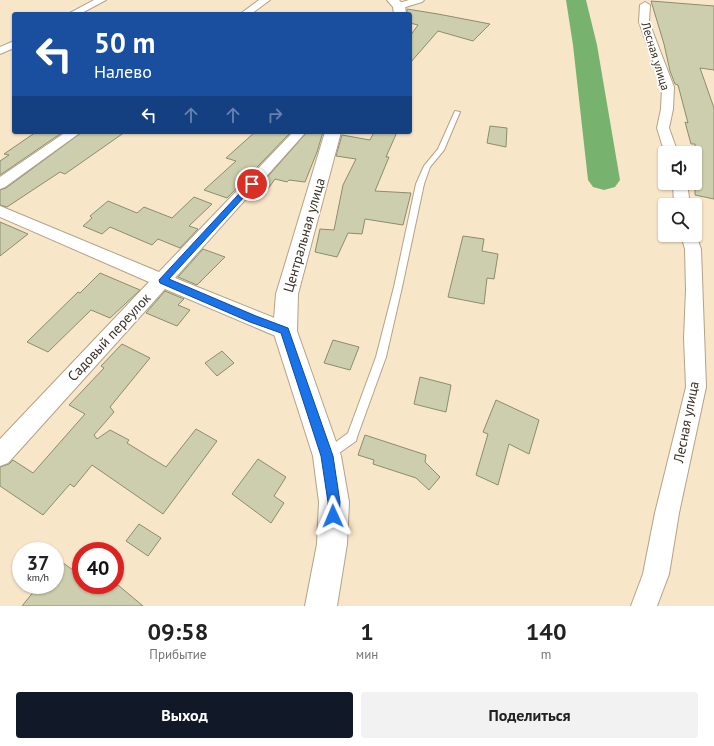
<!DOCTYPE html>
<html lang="ru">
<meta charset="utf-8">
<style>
body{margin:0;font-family:"PT Sans",sans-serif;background:#f2f2f2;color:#222;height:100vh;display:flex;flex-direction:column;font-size:15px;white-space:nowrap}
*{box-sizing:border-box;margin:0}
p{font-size:13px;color:#767676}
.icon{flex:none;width:22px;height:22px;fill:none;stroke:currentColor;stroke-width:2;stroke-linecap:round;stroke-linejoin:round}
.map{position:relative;height:606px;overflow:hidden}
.sheet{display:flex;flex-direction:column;background:#fff;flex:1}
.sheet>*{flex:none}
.banner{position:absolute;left:12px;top:12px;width:400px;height:122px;border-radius:4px;box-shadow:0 1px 3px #0004;background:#1a4fa0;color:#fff;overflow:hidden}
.buttons{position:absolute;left:658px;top:146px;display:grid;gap:8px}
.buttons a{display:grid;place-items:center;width:44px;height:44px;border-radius:4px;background:#fff;box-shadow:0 1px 3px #0004;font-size:20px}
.speed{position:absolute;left:12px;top:542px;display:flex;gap:8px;font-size:20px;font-weight:700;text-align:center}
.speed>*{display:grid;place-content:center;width:52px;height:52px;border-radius:50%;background:#fff;box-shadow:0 1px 3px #0004;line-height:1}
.speed small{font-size:10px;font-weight:400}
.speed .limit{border:6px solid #d22;background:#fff;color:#111}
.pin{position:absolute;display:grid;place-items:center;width:34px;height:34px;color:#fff;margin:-17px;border:2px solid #fff;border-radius:50%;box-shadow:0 1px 4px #0007}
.me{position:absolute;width:44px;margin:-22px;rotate:359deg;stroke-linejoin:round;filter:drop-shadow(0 0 3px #0008)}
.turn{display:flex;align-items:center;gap:14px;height:84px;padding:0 16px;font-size:18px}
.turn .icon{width:52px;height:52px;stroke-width:2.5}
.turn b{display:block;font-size:28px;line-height:34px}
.lanes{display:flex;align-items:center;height:38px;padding:0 16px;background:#0003;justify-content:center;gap:20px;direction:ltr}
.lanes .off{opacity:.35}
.eta{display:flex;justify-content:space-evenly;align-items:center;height:68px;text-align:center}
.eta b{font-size:24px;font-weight:600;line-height:28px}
.button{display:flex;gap:8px;margin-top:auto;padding:8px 16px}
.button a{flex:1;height:46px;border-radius:4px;background:#111827;color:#fff;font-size:16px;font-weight:600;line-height:46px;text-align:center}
.button a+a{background:#f2f2f2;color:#222}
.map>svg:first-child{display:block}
</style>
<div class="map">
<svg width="714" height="606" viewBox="0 0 714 606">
<rect width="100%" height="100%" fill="#f8e6c9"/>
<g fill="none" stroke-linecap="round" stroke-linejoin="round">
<!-- river -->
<path fill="#77b36e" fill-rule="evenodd" d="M566 0H586L597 45 620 180 615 187 604 190 593 187 588 180 573 45Z"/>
</g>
<!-- building -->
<path fill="#cccead" stroke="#8b8d6e" d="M651 1 714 6V70L700 68 714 108V199L695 195V144H691L685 122 688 123 678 85 675 84 670 71 664 44Z
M407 9 438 14 490 24 473 41 438 31 410 63V36L418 25 410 23V14H407Z
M490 126 507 128 506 147 487 143Z
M36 132H63L0 175V161L9 155 4 154Z
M82 132H125L65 174 60 172 7 207 0 205V190L6 188Z
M255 132H291L227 198 204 190 236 161 226 158Z
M307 132H323L317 152 305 182 289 180 287 182 275 179 265 193 256 190Z
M374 132H397L386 157H389L375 191 411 193 403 225 365 219 362 234 348 233 337 257 315 252 320 229 334 230 343 185 356 159 336 156 342 135 370 140Z
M194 197 212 204 189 226 198 229 180 248 158 239 152 245 110 227 102 234 83 226 92 218 90 216 108 201 137 213 144 207 172 218Z
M0 222 28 234 0 256Z
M463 236 484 239 482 251 498 254 494 279 487 278 484 304 448 297Z
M203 249 225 257 197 285 178 277Z
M100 273 140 290 110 318 91 310 48 352 27 342 78 292 80 293Z
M165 291 184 299 178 305 190 310 177 326 146 313Z
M333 340 359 347 350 370 324 363Z
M122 344 150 358 110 407 114 412 94 435 97 439 110 430 129 440 127 443 166 467 196 429 217 441 163 514 92 465 74 487 70 484 43 515 0 486V467L9 464 13 460 33 473 85 414 69 405 104 368 101 366Z
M222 351 234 363 217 376 205 363Z
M420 377 451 385 446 412 414 404Z
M496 400 539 420 529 454 509 444 498 485 476 475 488 434 483 432Z
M365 435 426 455 425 462 440 477 429 490 416 478 373 464 374 460 358 455Z
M258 459 286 477 274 496 284 503 271 523 232 494Z
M139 524 161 538 148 556 126 541Z
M55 557 81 576V585H118L143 606H22L39 585H55Z"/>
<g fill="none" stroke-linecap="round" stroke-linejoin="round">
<!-- service casing -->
<g stroke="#b4a287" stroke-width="2">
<path id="service" d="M455 111 460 112 444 150 430 167 424 184 402 287 386 357 357 437 356 441 328 461 324 459 322 455 324 451 348 433 376 357 394 287 416 184 424 166 438 149Z"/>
</g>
<!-- minor casing -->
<g stroke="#b4a287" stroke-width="2">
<path id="minor" d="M94 0H106L80 14H68Z
M259 0H270L251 14H240Z
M409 0H424L422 2 399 9 394 6 396 4Z
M645 2 650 5 649 22 674 87 673 109 669 128 678 153 665 154 657 128 661 109 662 87 639 22 640 5Z
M14 41V48L0 54V47Z
M66 132H81L5 187 0 189V177Z
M293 132H306L175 278 292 325 294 331 292 337 285 339 278 337 165 289 8 463 0 466V439L149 282 0 217V206L159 272Z
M673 183H687L690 205H674Z
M695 232 701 249 706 387 679 513 669 574 657 606H631L643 574 655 513 686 387 684 338 686 290 685 249 681 235H695Z"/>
</g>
<!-- tertiary casing -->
<g stroke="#b4a287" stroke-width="2">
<path id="tertiary" d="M387 0H399L405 6 406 14H394L393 7Z
M325 132H341L298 294 297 331 341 456 349 502 347 544 337 606H305L317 544 319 502 313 456 273 331 276 294Z"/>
</g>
<!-- service -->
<use href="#service" fill="#fff" fill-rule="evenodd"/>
<!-- minor -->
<use href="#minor" fill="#fff" fill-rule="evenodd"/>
<!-- tertiary -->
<use href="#tertiary" fill="#fff" fill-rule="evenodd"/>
</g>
<!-- route -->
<path fill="#1a73e8" stroke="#114b97" d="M250 182H252L256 184 169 279 256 316 288 328 333 456 340 502 339 516 337 520 333 522 329 520 327 516 328 502 321 456 281 333 250 322 160 283 159 280Z"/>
<g text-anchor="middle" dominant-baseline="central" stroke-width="3.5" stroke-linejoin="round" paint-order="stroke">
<!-- far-street labels -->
<g font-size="12" fill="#373025" stroke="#fff">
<text transform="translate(656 56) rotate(73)">Лесная улица</text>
</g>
<!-- street labels -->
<g font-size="14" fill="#373025" stroke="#fff">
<text transform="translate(304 235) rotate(-74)">Центральная улица</text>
<text transform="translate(109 337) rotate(-47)">Садовый переулок</text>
<text transform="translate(686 422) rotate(-79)">Лесная улица</text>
</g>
</g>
</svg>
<div class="buttons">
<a><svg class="icon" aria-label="sound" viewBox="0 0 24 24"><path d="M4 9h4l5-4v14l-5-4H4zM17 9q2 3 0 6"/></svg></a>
<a><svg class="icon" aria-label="search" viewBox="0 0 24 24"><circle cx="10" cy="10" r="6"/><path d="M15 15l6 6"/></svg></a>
</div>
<div class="speed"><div>37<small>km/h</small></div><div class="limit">40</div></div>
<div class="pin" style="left:252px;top:184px;background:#d93025"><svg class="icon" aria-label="arrive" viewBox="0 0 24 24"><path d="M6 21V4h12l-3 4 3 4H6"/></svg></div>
<svg class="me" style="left:333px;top:516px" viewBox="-20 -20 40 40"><path d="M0-17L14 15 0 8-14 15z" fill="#1a73e8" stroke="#fff" stroke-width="4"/></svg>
<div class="banner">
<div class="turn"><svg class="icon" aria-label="left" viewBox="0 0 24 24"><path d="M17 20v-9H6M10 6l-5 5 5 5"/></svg><div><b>50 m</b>Налево</div></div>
<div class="lanes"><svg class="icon" aria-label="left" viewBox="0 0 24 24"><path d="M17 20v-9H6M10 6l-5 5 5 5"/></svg><svg class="icon off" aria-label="ahead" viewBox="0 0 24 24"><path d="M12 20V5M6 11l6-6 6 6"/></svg><svg class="icon off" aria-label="ahead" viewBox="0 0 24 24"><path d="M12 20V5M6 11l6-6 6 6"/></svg><svg class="icon off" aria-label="right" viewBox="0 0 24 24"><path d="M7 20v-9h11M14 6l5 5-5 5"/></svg></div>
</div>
</div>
<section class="sheet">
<div class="eta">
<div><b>09:58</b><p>Прибытие</p></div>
<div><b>1</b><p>мин</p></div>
<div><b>140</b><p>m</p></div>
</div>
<div class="button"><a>Выход</a><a>Поделиться</a></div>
</section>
